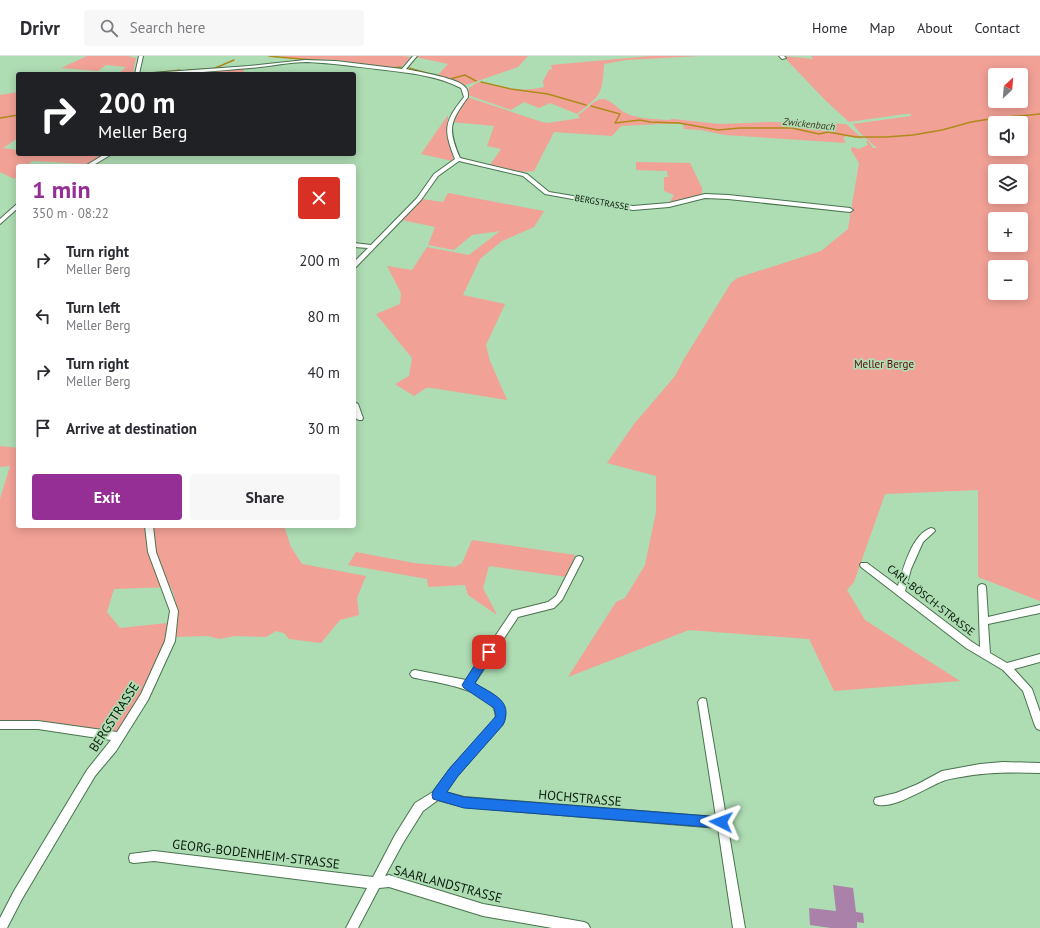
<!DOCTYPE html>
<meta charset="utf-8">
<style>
body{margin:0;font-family:"PT Sans",sans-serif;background:#f7f7f7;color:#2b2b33;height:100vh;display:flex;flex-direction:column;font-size:15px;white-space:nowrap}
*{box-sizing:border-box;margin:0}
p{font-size:13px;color:#7c7c81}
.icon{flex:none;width:22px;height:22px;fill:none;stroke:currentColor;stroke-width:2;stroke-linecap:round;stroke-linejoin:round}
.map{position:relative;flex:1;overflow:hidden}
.drawer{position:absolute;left:16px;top:108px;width:340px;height:364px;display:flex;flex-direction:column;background:#fff;border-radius:4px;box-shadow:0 2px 10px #0003}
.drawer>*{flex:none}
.hud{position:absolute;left:16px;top:16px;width:340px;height:84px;border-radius:4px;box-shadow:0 2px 10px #0003;background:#202124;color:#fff;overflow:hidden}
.needle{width:26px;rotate:26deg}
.tools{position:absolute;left:988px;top:12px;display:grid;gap:8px}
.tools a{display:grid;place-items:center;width:40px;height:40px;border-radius:4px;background:#fff;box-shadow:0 2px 10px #0003;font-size:20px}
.pin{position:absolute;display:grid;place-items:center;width:34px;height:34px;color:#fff;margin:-17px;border-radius:8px;box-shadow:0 2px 6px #0006}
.me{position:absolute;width:44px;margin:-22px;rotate:273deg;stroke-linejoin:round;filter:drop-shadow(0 0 3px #0008)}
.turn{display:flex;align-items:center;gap:14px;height:84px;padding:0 16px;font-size:18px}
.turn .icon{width:52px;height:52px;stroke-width:2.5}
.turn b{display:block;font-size:28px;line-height:34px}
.round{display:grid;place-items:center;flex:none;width:42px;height:42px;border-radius:4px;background:#f7f7f7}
.head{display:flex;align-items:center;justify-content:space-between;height:68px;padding:0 16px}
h1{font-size:24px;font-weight:700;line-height:30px;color:#952f95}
.action{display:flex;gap:8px;margin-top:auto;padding:8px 16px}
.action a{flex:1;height:46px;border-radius:4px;background:#952f95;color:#fff;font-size:16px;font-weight:700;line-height:46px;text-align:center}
.action a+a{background:#f7f7f7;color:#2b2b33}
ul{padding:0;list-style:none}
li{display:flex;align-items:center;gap:12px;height:56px;padding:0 16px}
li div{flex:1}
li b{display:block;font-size:15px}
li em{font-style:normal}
header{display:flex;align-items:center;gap:24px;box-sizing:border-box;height:56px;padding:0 20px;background:#fff;border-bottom:1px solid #e1e1e2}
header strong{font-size:19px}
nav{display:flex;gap:22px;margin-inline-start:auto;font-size:14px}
.search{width:280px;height:36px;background:#f7f7f7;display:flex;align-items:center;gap:10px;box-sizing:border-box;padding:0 14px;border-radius:4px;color:#7c7c81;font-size:15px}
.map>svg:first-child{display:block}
</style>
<header>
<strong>Drivr</strong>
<div class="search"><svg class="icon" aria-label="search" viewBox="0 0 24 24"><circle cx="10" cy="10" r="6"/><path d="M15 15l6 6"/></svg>Search here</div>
<nav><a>Home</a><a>Map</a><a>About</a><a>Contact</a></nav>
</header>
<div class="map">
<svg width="1040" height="872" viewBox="0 0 1040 872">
<rect width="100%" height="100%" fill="#aedcb3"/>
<!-- green -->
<path fill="#f2a196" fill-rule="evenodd" d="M87 0H128L136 2 133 17H119L126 11 106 9 98 15 61 12Z
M282 0H402L411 1 402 10 393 12 336 4 285 2Z
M417 0H528L518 11 469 28 465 29 437 20 448 8 415 1Z
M651 0H699L626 4 604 8C602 39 601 39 577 58L550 47 539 52 524 46 511 54 468 39 469 32 478 26C503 32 518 37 544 31L543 25 549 14 552 13 551 9Z
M783 0 813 3 811 0H1040V545L978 521V434L885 438 854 526 847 534 865 564 960 625 834 635 809 583 689 574 568 621 616 546 625 542 645 509 656 456V420L607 407 634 368 675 320 684 303 731 227 737 222 821 195 848 173 859 107 851 94 852 91 859 93 868 89 866 85H868L873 92H877L860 77 853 68 911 60V58H905L849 66 826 45ZM995 19H1021V45H995ZM995 67H1021V93H995ZM995 115H1021V141H995ZM995 163H1021V189H995ZM995 211H1021V237H995Z
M245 12 242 18H192V16Z
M18 36V82L3 92 18 94V98H104L87 108 32 105 27 110H18V119L14 123 0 116V39Z
M470 42 542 66 548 67 580 62 578 59C585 55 591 47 598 44 607 40 615 50 622 55 635 63 653 63 668 64L673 63 720 68 769 66 846 68 863 83 847 80 843 82 846 87 725 79 701 74 684 73 683 68H661L621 70 612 80 554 76 534 115 521 116 490 109 501 93 487 90 494 70 452 66 454 58 466 43Z
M448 59 447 81 454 100 452 105 421 98Z
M636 106 690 107 702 132V138L700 140 670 146 674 139 664 135V121H668L667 115 636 114Z
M448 137 544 155 534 171 502 185 480 203 463 239 505 248 486 289 490 305 507 344 432 332H426L414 340 395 328 409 320 412 302 376 258 400 248 401 237 387 210 412 214 427 191 469 199 500 175 472 179 454 194 428 189 435 171 402 164 422 143 443 146Z
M0 390 18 392V470H284L291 491 302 508 366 520 357 542 359 559 340 564 321 587 289 583 284 577 276 575 266 581 235 580 219 583 208 580 174 581C177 559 179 552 171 531L114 533 107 556 120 572 167 567 166 586 153 617 119 681 0 669V443L10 410 0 411Z
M472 484 575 499 567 521 489 510 483 532 497 559 468 539 465 529 428 531 427 523 348 509 356 496 414 507 455 511 462 507Z"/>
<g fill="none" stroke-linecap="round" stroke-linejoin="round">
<!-- stream -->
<path stroke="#b08a1a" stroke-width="1.5" d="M269 0C304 4 339 5 374 10
M392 12 401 11
M409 12 434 19
M188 14 213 13 234 4
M145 18 180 14
M450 23 465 19 476 25
M481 26 511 33 548 38 586 49
M591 50 620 58 615 67 640 64 650 66 679 67 718 74 740 72H792L819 78 828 76 856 81H886L913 79 942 74 971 66 996 62 1040 58
M0 62 18 59"/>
</g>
<!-- building -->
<path fill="#aa81a9" d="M833 829 853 832 856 856 863 857 864 867 857 866V872H831L810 869 809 852 836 855Z"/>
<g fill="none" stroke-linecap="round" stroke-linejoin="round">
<!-- street casing -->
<g stroke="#48734e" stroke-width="2">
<path id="street" d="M139 0H143L139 18H135Z
M413 0H417L406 13C418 16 460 22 466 32 468 34 468 38 468 41 450 66 447 72 460 102L527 118 549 136 633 150 669 147 705 138 728 139 850 152 853 154 850 156 728 143 705 142 669 151 633 154 545 138 523 120 459 105 438 120 421 144 356 211 354 212V206L368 192 354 191V187L371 189 417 142 434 118 455 103C443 73 444 66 464 41L461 32C438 20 411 17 385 14 359 11 333 7 307 6 288 6 268 11 250 12 216 15 183 18 150 18L152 17 249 10 305 4 336 5 402 13Z
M779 0H784L786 2 782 3Z
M105 98H112L92 110H85Z
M18 147V152L0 168V163Z
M354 346 358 348 363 362 362 364H359C352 362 354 352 354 346Z
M145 470H153L156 496 178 555 175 585 148 644 116 695 95 720 22 843 7 872H0V862L14 835 87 714 111 684 38 673H0V665H38L117 676 141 638 165 585 170 555 148 496Z
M931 472 934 473 935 475 923 486 911 513 905 535 972 586 980 591 978 531 979 529 982 528 985 529 986 531 988 561 1040 549V557L988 568 990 597 1007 607 1040 598V606L1014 613 1032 633 1040 656V674L1037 673 1035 670 1023 635 1003 614 966 592 861 511 860 509 861 507H867L898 530C903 513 912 478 931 472Z
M579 500 582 501 583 503 562 544 554 552 518 561 474 628C490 636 510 645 504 666L458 719 445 736 464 741 716 761 698 646 700 643 703 642 706 643 745 872H733L718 772 464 751 438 744 423 755 403 787 385 820 389 819 483 848 584 866 588 868 590 872H552L483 860 389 831 379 832 358 872H346L367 832 154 805 134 807 130 806 129 802 130 798 154 795 373 821 395 779 415 747 433 736 450 713 495 664C503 635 434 626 415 622L412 621 410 618 412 615 415 614 466 624 512 555 548 546 556 540 576 501Z
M1003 706 1040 707V717C1012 716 988 716 961 721 955 722 948 723 943 725 927 731 892 755 875 748L874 745 875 742 896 737 918 728 942 715 980 708Z"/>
</g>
<!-- street -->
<use href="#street" fill="#fff" fill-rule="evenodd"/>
</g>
<!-- route -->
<path fill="#1a73e8" stroke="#114b97" d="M489 592 493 593 494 596 475 627C493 639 514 644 503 669L458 720 447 736 464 741 721 761 726 762 727 766 726 771 721 772 464 752 433 743 432 739 433 735 449 713 496 660 494 652 464 632 462 629 485 593Z"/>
<g text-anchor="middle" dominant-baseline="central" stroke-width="3.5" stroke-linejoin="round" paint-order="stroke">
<!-- far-street labels -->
<g font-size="9" fill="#091b0c" stroke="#aedcb3">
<text transform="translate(602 146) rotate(10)">BERGSTRASSE</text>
</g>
<!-- far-water labels -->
<g font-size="10" font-style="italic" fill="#3c331d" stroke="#aedcb3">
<text transform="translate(809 68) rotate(6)">Zwickenbach</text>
</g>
<!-- park labels -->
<g font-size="11" fill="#5c0b0a" stroke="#aedcb3">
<text x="884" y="308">Meller Berge</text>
</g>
<!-- street labels -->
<g font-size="11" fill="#091b0c" stroke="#aedcb3">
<text transform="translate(931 544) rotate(38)">CARL-BÖSCH-STRASSE</text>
</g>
<!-- near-street labels -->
<g font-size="13" fill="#091b0c" stroke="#aedcb3">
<text transform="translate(114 661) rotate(-57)">BERGSTRASSE</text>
<text transform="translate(580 742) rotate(5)">HOCHSTRASSE</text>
<text transform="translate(256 798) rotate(7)">GEORG-BODENHEIM-STRASSE</text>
<text transform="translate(448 828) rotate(15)">SAARLANDSTRASSE</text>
</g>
</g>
</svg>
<div class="tools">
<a><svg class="needle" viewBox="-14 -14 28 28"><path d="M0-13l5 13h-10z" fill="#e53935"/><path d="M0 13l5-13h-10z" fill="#7c7c81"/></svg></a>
<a><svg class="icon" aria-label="sound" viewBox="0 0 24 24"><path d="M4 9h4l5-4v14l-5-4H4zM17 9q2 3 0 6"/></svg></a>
<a><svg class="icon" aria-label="layers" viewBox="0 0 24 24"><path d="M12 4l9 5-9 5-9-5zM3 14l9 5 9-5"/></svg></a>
<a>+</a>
<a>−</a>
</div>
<div class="pin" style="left:489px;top:596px;background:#d93025"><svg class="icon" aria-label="arrive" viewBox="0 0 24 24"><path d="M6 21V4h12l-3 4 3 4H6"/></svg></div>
<svg class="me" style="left:721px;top:766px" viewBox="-20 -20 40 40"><path d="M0-17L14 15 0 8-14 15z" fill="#1a73e8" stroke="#fff" stroke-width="4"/></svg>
<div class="hud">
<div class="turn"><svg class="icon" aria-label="right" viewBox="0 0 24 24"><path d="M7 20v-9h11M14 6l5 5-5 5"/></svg><div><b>200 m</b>Meller Berg</div></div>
</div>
<section class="drawer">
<div class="head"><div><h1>1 min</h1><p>350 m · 08:22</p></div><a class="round" style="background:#d93025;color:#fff"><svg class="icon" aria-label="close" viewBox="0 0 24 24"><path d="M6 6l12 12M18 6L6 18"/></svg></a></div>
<ul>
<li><svg class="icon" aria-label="right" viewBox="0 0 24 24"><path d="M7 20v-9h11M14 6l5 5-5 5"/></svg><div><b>Turn right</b><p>Meller Berg</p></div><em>200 m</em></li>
<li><svg class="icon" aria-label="left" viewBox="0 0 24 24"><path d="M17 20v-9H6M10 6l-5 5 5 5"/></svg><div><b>Turn left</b><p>Meller Berg</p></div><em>80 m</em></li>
<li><svg class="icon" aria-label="right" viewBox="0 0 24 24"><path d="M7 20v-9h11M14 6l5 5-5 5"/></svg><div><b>Turn right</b><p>Meller Berg</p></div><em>40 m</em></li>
<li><svg class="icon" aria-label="arrive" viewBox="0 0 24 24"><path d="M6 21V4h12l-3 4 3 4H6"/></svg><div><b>Arrive at destination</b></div><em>30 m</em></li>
</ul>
<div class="action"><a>Exit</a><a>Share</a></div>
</section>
</div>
